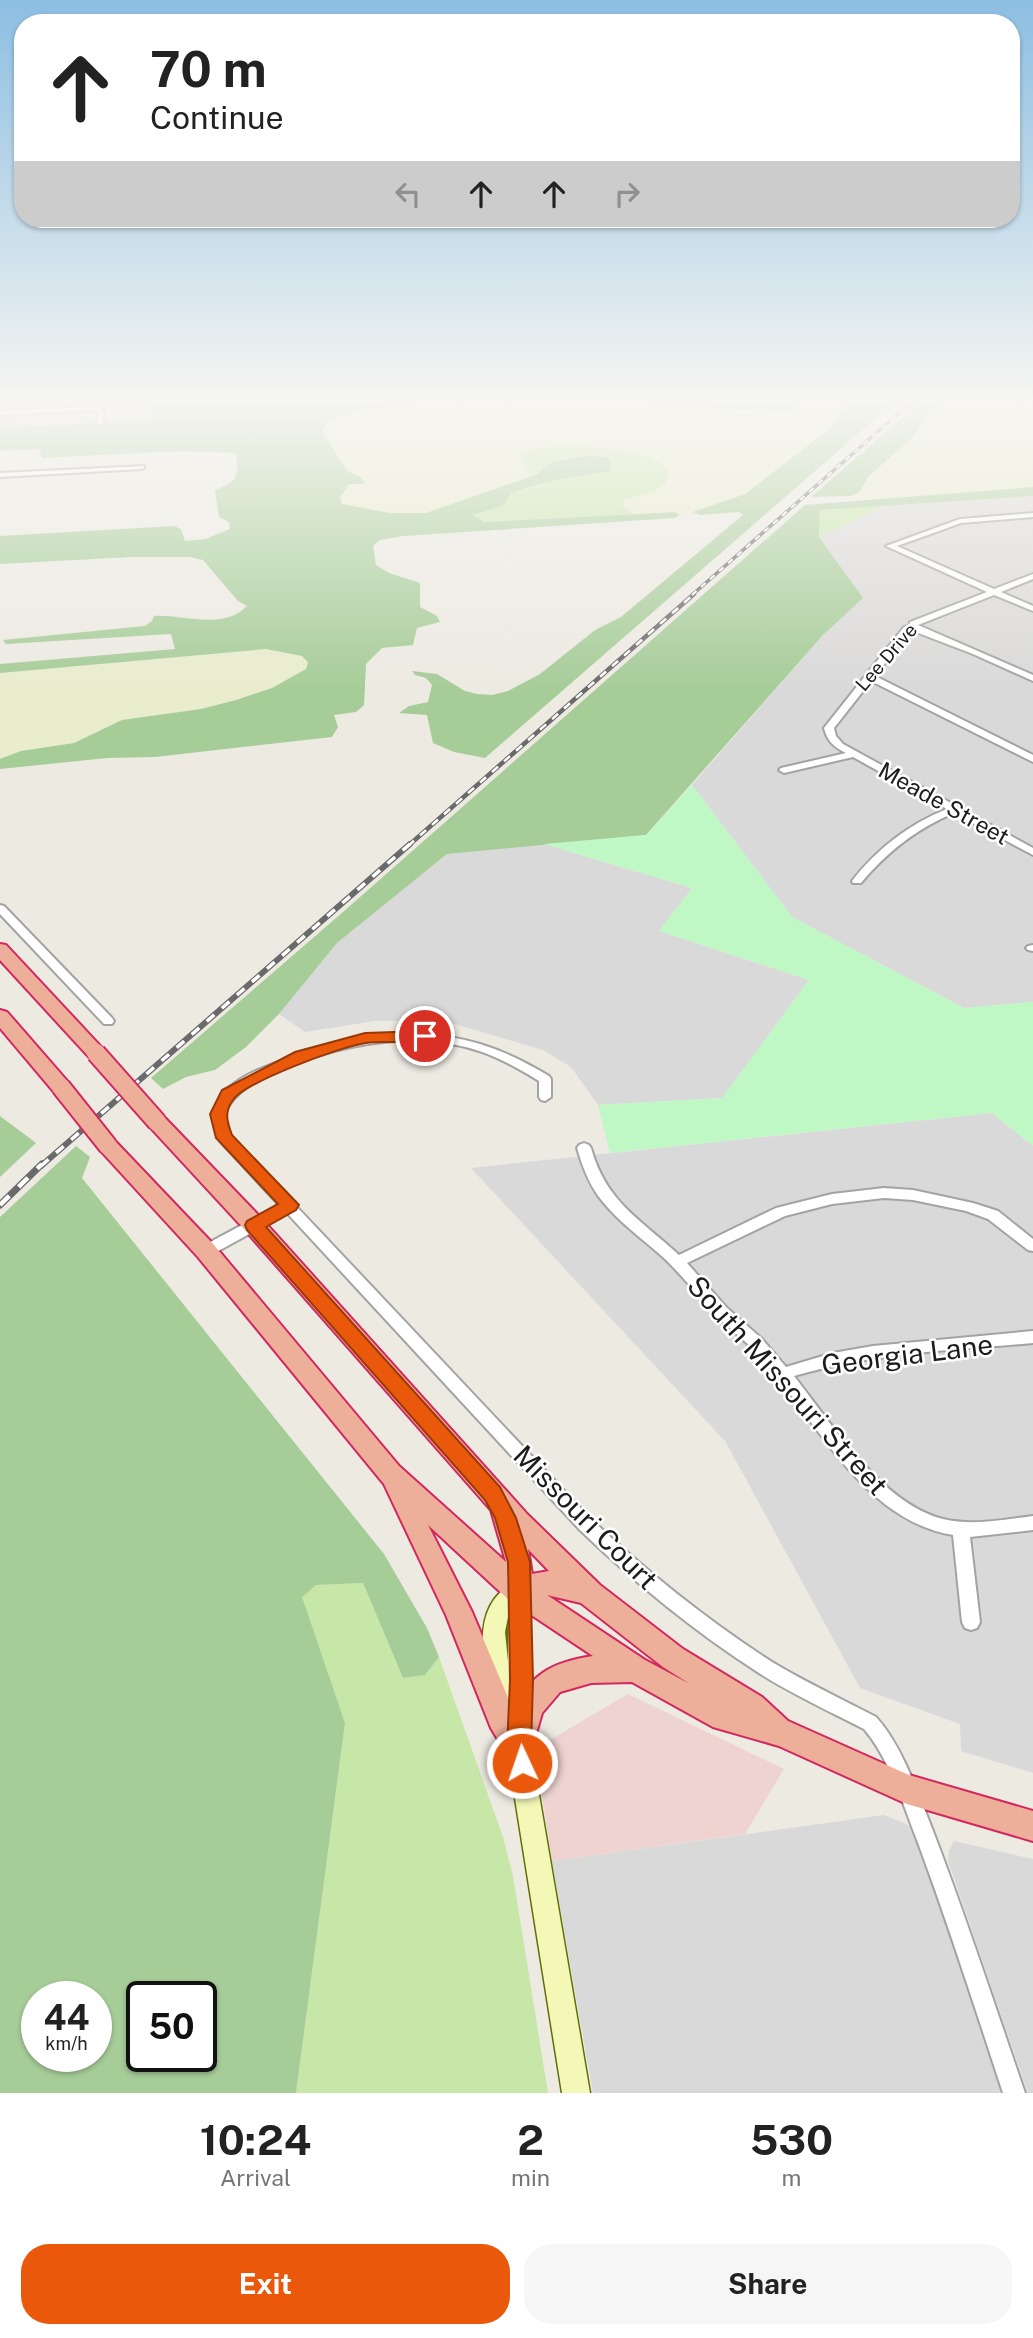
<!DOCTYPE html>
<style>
body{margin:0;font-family:"Public Sans",sans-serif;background:#f6f6f6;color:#222;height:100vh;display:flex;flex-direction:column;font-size:26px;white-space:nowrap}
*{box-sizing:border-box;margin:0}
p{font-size:23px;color:#767676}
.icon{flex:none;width:38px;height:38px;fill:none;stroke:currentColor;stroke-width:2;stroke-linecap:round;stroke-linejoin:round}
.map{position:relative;height:2093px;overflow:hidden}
.sheet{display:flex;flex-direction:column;background:#fff;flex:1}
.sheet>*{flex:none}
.banner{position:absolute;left:14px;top:14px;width:1006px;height:214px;border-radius:28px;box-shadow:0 2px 5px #0004;background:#fff;color:#222;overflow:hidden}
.speed{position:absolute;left:21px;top:1981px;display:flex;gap:14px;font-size:35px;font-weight:700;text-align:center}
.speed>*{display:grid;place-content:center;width:91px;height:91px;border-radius:50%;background:#fff;box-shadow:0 2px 5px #0004;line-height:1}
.speed small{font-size:18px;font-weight:400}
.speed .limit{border:4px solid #111;border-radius:10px;background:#fff;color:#111}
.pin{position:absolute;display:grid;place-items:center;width:60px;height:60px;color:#fff;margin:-30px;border:4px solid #fff;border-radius:50%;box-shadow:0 2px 7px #0007}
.me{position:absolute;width:77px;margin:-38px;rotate:357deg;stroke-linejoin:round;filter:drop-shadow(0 0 5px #0008)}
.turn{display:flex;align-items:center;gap:24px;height:147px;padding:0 21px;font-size:32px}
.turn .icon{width:91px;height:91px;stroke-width:2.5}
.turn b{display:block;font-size:49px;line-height:60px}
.lanes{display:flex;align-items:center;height:66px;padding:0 21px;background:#0003;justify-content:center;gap:35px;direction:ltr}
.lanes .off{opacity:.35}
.eta{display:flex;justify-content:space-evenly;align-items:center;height:119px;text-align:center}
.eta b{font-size:42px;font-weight:700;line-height:49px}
.primary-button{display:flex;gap:14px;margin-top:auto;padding:14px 21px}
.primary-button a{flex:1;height:80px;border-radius:28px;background:#ea580c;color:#fff;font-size:28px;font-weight:700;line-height:80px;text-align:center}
.primary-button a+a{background:#f6f6f6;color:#222}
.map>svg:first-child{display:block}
</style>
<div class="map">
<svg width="1033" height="2093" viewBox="0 0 1033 2093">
<rect width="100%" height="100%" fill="#edeae2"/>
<!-- residential -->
<path fill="#dad9d9" d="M0 398H144L150 403 157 420 0 428Z
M1033 496V1002L964 1008 792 917 692 785 823 635 862 598 819 537 887 505Z
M544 844 692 888 660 931 809 980 722 1098 598 1105 571 1067 543 1050 444 1021H375L305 1032 279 1014 337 943 447 854Z
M992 1113 1033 1146V1773L961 1751 960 1724 860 1688 725 1441 471 1168Z
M884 1815 913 1827 1004 2093H593L552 1861Z
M954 1841 1033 1859V2093H1028L948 1861 949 1850Z"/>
<!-- commercial -->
<path fill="#eed3d1" d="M628 1694 784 1769 745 1834 552 1861 540 1782 538 1747Z"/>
<!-- farmland -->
<path fill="#e9eccd" d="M758 398H853L828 430 744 495 694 511 700 515H680L675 512 633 514 622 505 624 500 657 490 527 466 530 474 527 478 426 513H390L341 504 340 498 349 483 364 484 361 477 347 471 322 431 333 418 358 411 440 400 462 404 518 399 783 400Z
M951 398H1026L1033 413V487L863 501 851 496 860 491 868 477 914 436 929 414Z
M266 649 302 656 308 662 306 669 272 688 236 700 201 709 122 720 74 743 21 751 0 759V673Z"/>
<!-- grass -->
<path fill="#c6e7a8" d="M559 446C588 447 647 447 668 469L667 481 657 490 624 500 622 505 633 514 484 522 473 515 503 506 511 493 567 476 607 457 563 458 527 478 530 474 521 455 523 451Z
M887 505 819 537 820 510Z
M363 1583 403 1678 425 1675 439 1657 503 1837 513 1876 548 2093H296L345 1723 301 1597 316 1585Z"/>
<!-- forest -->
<path fill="#a6cc98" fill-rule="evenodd" d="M144 398H758L783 400 803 409 790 413 577 399H518L462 404 440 400 358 411 333 418 326 424 322 431 347 471 361 477 365 484H349L340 498 342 504 390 513H426L535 475 554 461 587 456 607 457 611 460 609 472C575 475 543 482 511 493L503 506 473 515 484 522 675 512 680 515 675 518 403 536 380 540 373 546 376 565 389 573 420 583V607L437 616 440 622 417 628 413 645 382 648 366 664 364 705 356 712 334 715 338 727 332 737 155 757 107 758 0 769V759L21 751 74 743 122 720 201 709 236 700 272 688 306 669 308 662 302 656 266 649 0 673V664L175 649 171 634 6 644 3 640 145 626 152 621 154 616C182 614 223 631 247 606L238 601 203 560 190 557H131L0 564V536L174 526 181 529 185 541 206 539 230 529 229 522 219 517 215 490C239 481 238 478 236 453L182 451 42 458 39 449 0 451V428L156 420 150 403Z
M853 398H899L485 758 454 752 433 743 427 715 399 713 409 706 428 702 432 685 426 678 415 675 412 671 437 674 465 691 477 694 492 695 508 691 540 674 595 630 621 617 743 515 739 512 700 515 693 512 745 494 828 430Z
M925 398H951L929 414 914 436 868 477 860 491 851 496 811 497Z
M1033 487V496L820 510 819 537 863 598 823 635 646 835 447 854 337 943 279 1014 246 1047 215 1070 186 1077 163 1089 151 1078 343 912 805 505Z
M0 1116 36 1143 0 1177Z
M76 1146 90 1157 82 1178 384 1554 427 1628 439 1657 425 1675 403 1678 363 1583 316 1585 302 1597 345 1723 296 2093H0V1217ZM37 1997H96V2056H37ZM142 1997H201V2056H142Z"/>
<!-- park -->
<path fill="#bff8c5" d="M692 785 792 917 964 1008 1033 1002V1146L992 1113 610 1153 598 1105 722 1098 809 980 659 931 692 888 544 844 646 835Z"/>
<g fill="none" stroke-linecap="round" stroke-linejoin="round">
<!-- minor casing -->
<g stroke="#a3a3a3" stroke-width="4">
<path id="minor" d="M97 406 104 411 103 423 100 425 97 423 98 412 96 410 0 415V411Z
M144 466V468L142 469 0 477V473Z
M1033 513V517L961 523 897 546 994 589 1033 574V579L1001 592 1033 606V611L994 595 918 625 1033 675V681L973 654 913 631H910L875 676 1033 755V762L871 681 834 728 836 736 843 744 1033 848V855L954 813C916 829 887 852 861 883H853L852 881C877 849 909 824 947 809L853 757 784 773 779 770 781 768 846 753C834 747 827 741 824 728L904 627 909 626 910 622 987 592 886 546 960 519Z
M0 905 4 906 112 1018 114 1021 112 1024H104L0 914Z
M1033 945V951L1028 950 1026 948 1028 946Z
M411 1032C467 1037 501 1047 549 1076L551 1079V1097L545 1101 541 1100 539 1097V1081C519 1069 499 1057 476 1050 413 1031 347 1043 287 1067 262 1078 236 1088 224 1114L231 1136 291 1201 295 1202 296 1206 591 1519C647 1572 707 1620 772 1662 805 1682 842 1699 876 1717 902 1745 919 1796 933 1831 966 1917 995 2006 1025 2093H1003C975 2008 948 1923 917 1840 903 1804 889 1758 864 1729 829 1711 792 1694 759 1673 694 1631 635 1583 579 1529L287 1213 211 1255H201L199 1251 201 1247 279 1205 220 1141 212 1114C216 1104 221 1095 230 1087 243 1075 262 1068 278 1062 322 1044 364 1035 411 1032Z
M584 1143 589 1145 591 1148C606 1202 640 1219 679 1255L776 1208 832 1194 884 1188 913 1190 973 1203 998 1211 1033 1239V1251L1028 1250 988 1219 966 1211 913 1200 884 1198 832 1204 785 1216 687 1263 727 1308 762 1339 786 1367 833 1353 873 1346 1033 1331V1343C953 1350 872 1353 794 1376 831 1423 882 1504 943 1519 972 1526 1003 1520 1033 1516V1530L970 1537 980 1622 977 1628 971 1630 965 1628 962 1622 953 1535C928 1531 906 1520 886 1505 832 1463 800 1399 755 1351 742 1338 728 1327 715 1314 698 1296 683 1276 665 1259 643 1239 617 1221 599 1197 588 1182 582 1165 577 1148L579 1145Z"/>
</g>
<!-- secondary casing -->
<g stroke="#626f07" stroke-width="3">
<path id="secondary" d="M519 1581 527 1584 530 1591 532 1718 528 1726 520 1729 512 1726 508 1714 499 1711C481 1671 467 1600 519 1581ZM508 1617V1661L505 1632Z
M518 1730 526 1734 530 1742 590 2093H562L506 1742 510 1734Z"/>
</g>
<!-- trunk casing -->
<g stroke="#d3285f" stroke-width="4">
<path id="trunk" d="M0 944 6 945 103 1049 106 1053 103 1057H89L0 960Z
M0 1010 7 1012 68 1082 71 1087 68 1092H54L0 1028Z
M157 1115 164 1117 262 1219 527 1514 600 1585 683 1649 762 1697 788 1721 909 1775 1033 1811V1841L907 1804 779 1746 713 1727 632 1682 591 1683 560 1692 542 1713 529 1758 519 1762 509 1758 491 1728 446 1615 384 1484 198 1257 101 1151 98 1146 101 1141H115L214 1245 399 1466 506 1562 491 1510 246 1231 150 1127 147 1122 150 1117ZM428 1525 509 1600 593 1656C553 1662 529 1674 514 1712L472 1612ZM528 1549 549 1571 532 1574ZM547 1595 581 1603 663 1667 690 1684 645 1660Z"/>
</g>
<!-- minor -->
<use href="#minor" fill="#fff" fill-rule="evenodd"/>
<!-- secondary -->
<use href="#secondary" fill="#f3f8b6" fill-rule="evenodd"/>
<!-- trunk -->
<use href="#trunk" fill="#eeaf9a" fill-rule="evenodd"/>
<!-- rail-far3 casing -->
<g stroke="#6a6a6a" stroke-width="3.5">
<path id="rail-far3" d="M692 595 916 398"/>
</g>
<!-- rail-far2 casing -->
<g stroke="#6a6a6a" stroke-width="4.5">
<path id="rail-far2" d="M408 846 694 594"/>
</g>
<!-- rail-far1 casing -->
<g stroke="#6a6a6a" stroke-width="6">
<path id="rail-far1" d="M41 1166 410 844"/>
</g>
<!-- rail casing -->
<g stroke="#6a6a6a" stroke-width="7">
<path id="rail" d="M0 1205 42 1164"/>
</g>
<!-- rail-far3 -->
<use href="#rail-far3" stroke="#fff" stroke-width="2" stroke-dasharray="6" stroke-linecap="butt"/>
<!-- rail-far2 -->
<use href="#rail-far2" stroke="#fff" stroke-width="2.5" stroke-dasharray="8" stroke-linecap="butt"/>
<!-- rail-far1 -->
<use href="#rail-far1" stroke="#fff" stroke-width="3.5" stroke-dasharray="10" stroke-linecap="butt"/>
<!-- rail -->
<use href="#rail" stroke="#fff" stroke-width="4.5" stroke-dasharray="13" stroke-linecap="butt"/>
<!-- trunk-bridge casing -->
<g stroke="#d3285f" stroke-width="22" stroke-linecap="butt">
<path id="trunk-bridge" d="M96 1053 157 1122
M61 1087 108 1146"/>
</g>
<!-- trunk-bridge -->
<use href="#trunk-bridge" stroke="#eeaf9a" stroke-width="18"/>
</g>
<!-- sky -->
<linearGradient id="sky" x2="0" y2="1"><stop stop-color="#8cbee2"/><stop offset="0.58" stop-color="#f7f6f2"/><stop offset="1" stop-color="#f7f6f2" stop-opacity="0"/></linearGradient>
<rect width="1033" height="691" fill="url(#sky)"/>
<!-- route -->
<path fill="#ea580c" stroke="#983908" stroke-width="2" d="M425 1031 431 1032 433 1036 431 1039C410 1045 387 1040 366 1043 342 1046 245 1082 233 1100 224 1112 227 1122 232 1135L299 1205 296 1210 266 1227 500 1487 516 1518 530 1562 533 1680 531 1748 534 1763 530 1771 522 1774 513 1771 507 1748 510 1680 508 1562 495 1518 485 1500 247 1230 245 1225 247 1221 278 1204 216 1138 210 1114 222 1090 295 1052 365 1033Z"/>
<g text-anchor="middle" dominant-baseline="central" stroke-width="5" stroke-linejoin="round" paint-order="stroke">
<!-- far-street labels -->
<g font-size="19" fill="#1c1c1c" stroke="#fff">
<text transform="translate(886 657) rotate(-49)">Lee Drive</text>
</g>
<!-- street labels -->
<g font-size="23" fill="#1c1c1c" stroke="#fff">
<text transform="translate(944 803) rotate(29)">Meade Street</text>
</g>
<!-- near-street labels -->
<g font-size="28" fill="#1c1c1c" stroke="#fff">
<text transform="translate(907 1354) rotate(-7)">Georgia Lane</text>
<text transform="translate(788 1385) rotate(48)">South Missouri Street</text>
<text transform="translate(586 1517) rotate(45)">Missouri Court</text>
</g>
</g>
</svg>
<div class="speed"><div>44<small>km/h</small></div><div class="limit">50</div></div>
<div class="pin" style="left:425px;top:1036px;background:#d93025"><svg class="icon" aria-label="arrive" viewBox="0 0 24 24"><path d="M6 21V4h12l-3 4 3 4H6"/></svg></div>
<svg class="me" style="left:522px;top:1763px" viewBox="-20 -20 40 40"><circle r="17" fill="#ea580c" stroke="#fff" stroke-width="3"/><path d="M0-11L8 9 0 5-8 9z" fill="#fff"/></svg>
<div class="banner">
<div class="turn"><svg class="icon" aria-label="ahead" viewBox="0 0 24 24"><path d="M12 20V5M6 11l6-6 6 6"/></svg><div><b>70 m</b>Continue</div></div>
<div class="lanes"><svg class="icon off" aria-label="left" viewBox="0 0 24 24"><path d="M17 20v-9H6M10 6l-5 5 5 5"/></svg><svg class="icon" aria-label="ahead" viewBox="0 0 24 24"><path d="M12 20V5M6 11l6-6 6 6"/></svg><svg class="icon" aria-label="ahead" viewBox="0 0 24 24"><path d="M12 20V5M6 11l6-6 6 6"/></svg><svg class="icon off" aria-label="right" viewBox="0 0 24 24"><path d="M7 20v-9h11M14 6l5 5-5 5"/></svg></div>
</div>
</div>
<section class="sheet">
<div class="eta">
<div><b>10:24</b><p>Arrival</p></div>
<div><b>2</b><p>min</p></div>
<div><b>530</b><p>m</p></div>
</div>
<div class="primary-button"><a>Exit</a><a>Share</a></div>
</section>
